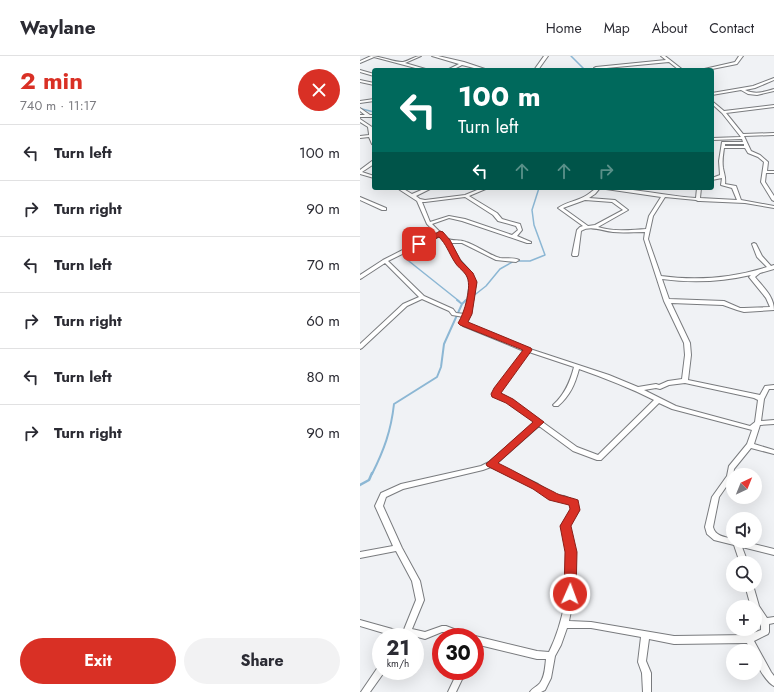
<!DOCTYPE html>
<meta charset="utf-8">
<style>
body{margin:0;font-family:Jost,sans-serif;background:#f2f2f3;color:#2b2b33;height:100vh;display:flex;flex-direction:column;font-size:15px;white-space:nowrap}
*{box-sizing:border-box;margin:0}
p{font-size:13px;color:#7c7c81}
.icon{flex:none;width:22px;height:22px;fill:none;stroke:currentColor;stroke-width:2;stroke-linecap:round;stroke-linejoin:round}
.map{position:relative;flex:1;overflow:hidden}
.sheet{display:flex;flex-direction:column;background:#fff;width:360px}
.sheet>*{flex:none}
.banner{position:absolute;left:12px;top:12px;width:342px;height:122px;border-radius:4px;box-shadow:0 4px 16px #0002;background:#00695c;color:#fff;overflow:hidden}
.needle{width:26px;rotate:43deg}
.fabs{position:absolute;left:366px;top:412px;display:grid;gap:8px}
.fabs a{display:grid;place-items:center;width:36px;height:36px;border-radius:50%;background:#fff;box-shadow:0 4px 16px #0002;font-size:20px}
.speed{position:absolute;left:12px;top:572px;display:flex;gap:8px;font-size:20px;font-weight:700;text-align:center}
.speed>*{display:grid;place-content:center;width:52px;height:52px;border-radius:50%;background:#fff;box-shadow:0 4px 16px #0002;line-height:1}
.speed small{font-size:10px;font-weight:400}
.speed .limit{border:6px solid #d22;background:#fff;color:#111}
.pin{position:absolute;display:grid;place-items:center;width:34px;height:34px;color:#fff;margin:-17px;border-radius:8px;box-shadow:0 2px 6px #0006}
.me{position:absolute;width:44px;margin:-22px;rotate:2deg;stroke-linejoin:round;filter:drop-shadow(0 0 3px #0008)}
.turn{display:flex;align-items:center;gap:14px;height:84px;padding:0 20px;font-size:18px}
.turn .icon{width:52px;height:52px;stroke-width:2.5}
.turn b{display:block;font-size:28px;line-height:34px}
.lanes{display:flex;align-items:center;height:38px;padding:0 20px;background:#0003;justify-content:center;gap:20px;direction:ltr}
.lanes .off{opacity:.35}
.round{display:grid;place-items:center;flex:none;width:42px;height:42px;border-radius:21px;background:#f2f2f3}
.headline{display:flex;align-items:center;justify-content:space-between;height:68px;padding:0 20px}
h1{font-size:24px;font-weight:700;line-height:30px;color:#d93025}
.button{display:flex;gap:8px;margin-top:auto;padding:8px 20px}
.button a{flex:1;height:46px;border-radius:24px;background:#d93025;color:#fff;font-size:16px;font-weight:700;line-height:46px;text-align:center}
.button a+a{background:#f2f2f3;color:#2b2b33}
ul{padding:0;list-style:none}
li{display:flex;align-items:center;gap:12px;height:56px;padding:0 20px;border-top:1px solid #e1e1e2}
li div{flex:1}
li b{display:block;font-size:15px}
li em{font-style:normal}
header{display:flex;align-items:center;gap:24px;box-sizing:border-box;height:56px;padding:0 20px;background:#fff;border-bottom:1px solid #e1e1e2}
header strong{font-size:19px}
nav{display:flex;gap:22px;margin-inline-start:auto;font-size:14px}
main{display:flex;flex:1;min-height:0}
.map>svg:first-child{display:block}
</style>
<header>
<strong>Waylane</strong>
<nav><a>Home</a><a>Map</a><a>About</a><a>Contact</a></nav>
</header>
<main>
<section class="sheet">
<div class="headline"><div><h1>2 min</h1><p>740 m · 11:17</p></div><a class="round" style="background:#d93025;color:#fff"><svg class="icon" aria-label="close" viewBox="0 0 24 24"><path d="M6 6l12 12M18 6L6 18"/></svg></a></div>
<ul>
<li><svg class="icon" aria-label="left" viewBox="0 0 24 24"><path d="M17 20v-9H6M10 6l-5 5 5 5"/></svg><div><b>Turn left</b></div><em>100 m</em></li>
<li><svg class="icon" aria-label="right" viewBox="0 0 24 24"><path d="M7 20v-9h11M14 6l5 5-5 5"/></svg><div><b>Turn right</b></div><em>90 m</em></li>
<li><svg class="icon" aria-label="left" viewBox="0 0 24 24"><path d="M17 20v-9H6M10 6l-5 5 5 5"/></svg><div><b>Turn left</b></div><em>70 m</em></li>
<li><svg class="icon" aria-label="right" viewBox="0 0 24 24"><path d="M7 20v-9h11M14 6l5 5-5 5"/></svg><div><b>Turn right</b></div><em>60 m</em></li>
<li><svg class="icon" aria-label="left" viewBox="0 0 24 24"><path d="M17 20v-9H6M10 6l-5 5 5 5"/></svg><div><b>Turn left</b></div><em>80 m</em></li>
<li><svg class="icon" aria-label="right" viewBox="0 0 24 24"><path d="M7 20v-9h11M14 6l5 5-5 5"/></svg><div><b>Turn right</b></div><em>90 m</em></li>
</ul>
<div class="button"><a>Exit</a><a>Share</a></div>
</section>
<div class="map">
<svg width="414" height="636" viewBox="0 0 414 636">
<rect width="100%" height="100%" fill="#f0f2f5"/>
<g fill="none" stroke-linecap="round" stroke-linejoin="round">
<!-- stream-far2 -->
<path stroke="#8cb7d4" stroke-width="1.5" d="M211 0 225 14
M2 53 14 56
M45 202 99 245
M112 241 126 230 140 213 154 205H170L185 199 174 169 172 154 179 132
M105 245 108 243"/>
<!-- stream-far1 -->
<path stroke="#8cb7d4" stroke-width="2" d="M97 244 102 248
M12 418C24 394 31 375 34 348L77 321 81 311 84 288 102 248 106 244"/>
<!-- stream -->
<path stroke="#8cb7d4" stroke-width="2.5" d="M0 429 9 424 12 417"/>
<!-- minor casing -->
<g stroke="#797b7e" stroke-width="2">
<path id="minor" d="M11 0C20 0 37 7 43 6 49 5 54 0 61 0L45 7 69 14H63L14 1 0 7V5Z
M72 0H78L104 6 128 14H122L102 9 92 14H87L99 8Z
M184 0H188L178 14H174Z
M301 0H305L323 14H319L309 6 236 13 234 12 236 11 306 4Z
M379 0H383L377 8 347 14H340L375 6Z
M0 14 14 18V20L0 16Z
M414 22V24L395 32 385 34C395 39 404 36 414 33V35L397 39 388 38 381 34 352 39V37L393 30Z
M0 24 14 27V29L0 26Z
M14 43V45L0 47V45Z
M352 45 364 55 414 49V51L366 57 383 78 414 77V79L384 80 391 95 400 99 408 106 407 115H414V117H406L405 126 414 140V145L412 144 401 126 404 106 398 101 388 97 385 92H364C363 99 362 105 363 112 364 118 366 121 365 128L376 130 381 144 414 150V152L385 147 340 145H338L336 144 305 141 293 160 288 183 301 220C337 225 372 222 407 211L397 201 392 188 394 187 396 188 402 200 411 210 414 209V213L400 217 395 221C403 231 414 240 414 254L384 256 377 254 363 249 311 247 330 287 331 299 328 324 400 339 405 330 414 329V333H409L404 343 401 365 414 364V368L400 369 394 388 414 394V398L391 392 374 413 373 421 359 441 353 471C355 480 365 481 373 483V485H381L414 493V499L382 491 388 507H380L374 489 354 484 347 478 345 471 352 441 367 420 369 410 387 388 392 374 312 353 299 347 241 404H237L213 395 179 370 136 408 178 428 195 439 204 440 216 445 219 454 209 470C210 477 213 484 214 492 218 516 214 542 209 565L231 566 314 580 388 579 401 574V567L395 558V551H391L385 529H393L399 550 407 562 414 561V567L409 568V576L408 578 394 585 411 616 414 620V630C407 627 396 609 395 602 395 600 395 597 395 595H391L387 587 314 588 289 583 286 605 291 617V636H283L282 617 278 606 281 581 231 572H207L201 589 195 600 191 622 185 634 181 636H170C172 632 177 631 180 627 185 620 185 611 186 603H177L115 588V581H114L115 580 177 595 189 596C203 568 212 523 207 491 206 484 203 477 201 470L211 454V449L203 445 191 443 174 432 131 411 123 414 43 433 26 441 23 450 42 492 60 525 64 544 52 573 65 576 82 570H86L110 579 111 581H98L86 576H82L65 583 50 579V581H37L0 570V564L43 576 56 544 52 525 36 495 0 502V496L33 490 15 450 21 437 41 428 121 410 129 406 175 366 148 346 134 339 133 338 135 333 164 295 103 270 100 267 104 261 92 259 89 255 62 243 47 250 2 292 0 293V288L43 248 59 241 25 207 2 222 0 223V219L23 204 76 177 67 168 57 145 37 132H42L52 138 66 132H72L56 140 60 143 65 144 105 139 122 132H128L109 140 137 157 142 163 160 168 162 174 157 180 171 186V187H167L102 165 89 162 72 168 80 176H82C87 188 96 182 106 186 116 189 131 200 140 202 146 203 153 201 159 204L156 206 136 204 102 187H90L100 204 110 215 116 226 111 258 106 267 107 268 170 293 249 319 278 331 296 328 299 329 308 325 322 323 325 299 324 287 304 245 284 183 285 176C274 176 263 177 253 176 242 175 231 169 221 175L218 199 217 200H213L212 199 217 174 220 171 223 170 198 152C206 146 218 145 227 139 232 136 234 132 240 132L235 138 229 142 255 144 268 154 238 171C253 176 271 174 286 173L289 160 301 141 246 133 244 132C275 132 305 140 336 142L337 132H341L340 142 377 144 372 132 361 129 362 122 352 124V122L360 119 359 105 362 86H383L382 83 352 84V82L381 81 362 57 352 48ZM365 88H384V90H365ZM105 141 133 159 138 165 156 170 158 174 152 179 105 163 89 160 70 166 62 146H65ZM225 144 252 146 263 154 235 169 228 170 203 152ZM79 180 85 186 95 205 106 217 110 226 105 258 96 257 93 253 64 240 28 205ZM391 219 389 221 406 242 410 251 384 252H380L364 245 309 243 302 223C332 227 361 226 391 219ZM169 296 214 311C210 326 205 338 194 348L193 349 194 350H198C210 340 215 328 219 313 245 322 270 332 294 344L238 399 217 391 152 344 139 337 140 334ZM325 327 394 342 398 344 395 366 390 370 316 350 284 334 296 332 300 333 309 329Z
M0 52 10 59H14V61H0V59H5L0 55Z
M0 63 12 71 13 78 12 80 14 84V89L12 88 9 81 0 82V80L9 79V78L8 71 0 66Z
M12 105H14V108L2 116 14 120V122L0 118V114Z
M0 141 26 152V154H22L0 144Z
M21 610V615H25L10 636H1L18 611Z
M98 615H106L96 636H88Z"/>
</g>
<!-- minor -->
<use href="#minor" fill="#fff" fill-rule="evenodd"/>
</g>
<!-- route -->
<path fill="#d93025" stroke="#8d1f18" d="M80 175 83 176 90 184 101 205 113 217 117 226 112 258 108 266 171 292 172 294 141 337 153 343 184 366 138 407C157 416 175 427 194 436 200 440 210 441 218 444L220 454 211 470 217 496 216 538 214 542 210 543 206 542 204 538 205 496 200 470 210 453 209 449 189 444 173 433 127 410 126 408 173 366 146 347 132 341 131 338 134 332 163 294 100 269 98 267C104 258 113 229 106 219 103 214 97 211 94 205 89 197 86 188 79 181L62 190H59L56 188Z"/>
</svg>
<div class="fabs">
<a><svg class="needle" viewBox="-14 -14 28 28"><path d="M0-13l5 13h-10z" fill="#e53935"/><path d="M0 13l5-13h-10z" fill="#7c7c81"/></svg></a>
<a><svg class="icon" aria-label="sound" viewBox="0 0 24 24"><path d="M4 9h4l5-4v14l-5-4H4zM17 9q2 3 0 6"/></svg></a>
<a><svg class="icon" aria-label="search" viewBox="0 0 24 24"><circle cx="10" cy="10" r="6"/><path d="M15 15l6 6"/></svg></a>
<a>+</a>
<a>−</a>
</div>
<div class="speed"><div>21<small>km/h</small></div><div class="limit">30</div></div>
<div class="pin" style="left:59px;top:188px;background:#d93025"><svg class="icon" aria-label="arrive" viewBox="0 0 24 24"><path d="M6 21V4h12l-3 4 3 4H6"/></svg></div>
<svg class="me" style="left:210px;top:538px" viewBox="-20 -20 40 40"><circle r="17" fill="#d93025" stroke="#fff" stroke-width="3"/><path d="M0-11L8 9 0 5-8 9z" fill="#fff"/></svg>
<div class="banner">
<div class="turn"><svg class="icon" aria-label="left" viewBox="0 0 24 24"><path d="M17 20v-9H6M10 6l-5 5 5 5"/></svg><div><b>100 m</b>Turn left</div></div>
<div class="lanes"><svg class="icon" aria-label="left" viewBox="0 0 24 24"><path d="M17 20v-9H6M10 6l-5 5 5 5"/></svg><svg class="icon off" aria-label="ahead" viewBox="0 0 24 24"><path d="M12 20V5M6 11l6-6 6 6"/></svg><svg class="icon off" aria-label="ahead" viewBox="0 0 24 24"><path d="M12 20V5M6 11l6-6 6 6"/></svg><svg class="icon off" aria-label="right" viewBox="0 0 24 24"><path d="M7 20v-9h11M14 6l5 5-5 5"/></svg></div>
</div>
</div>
</main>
